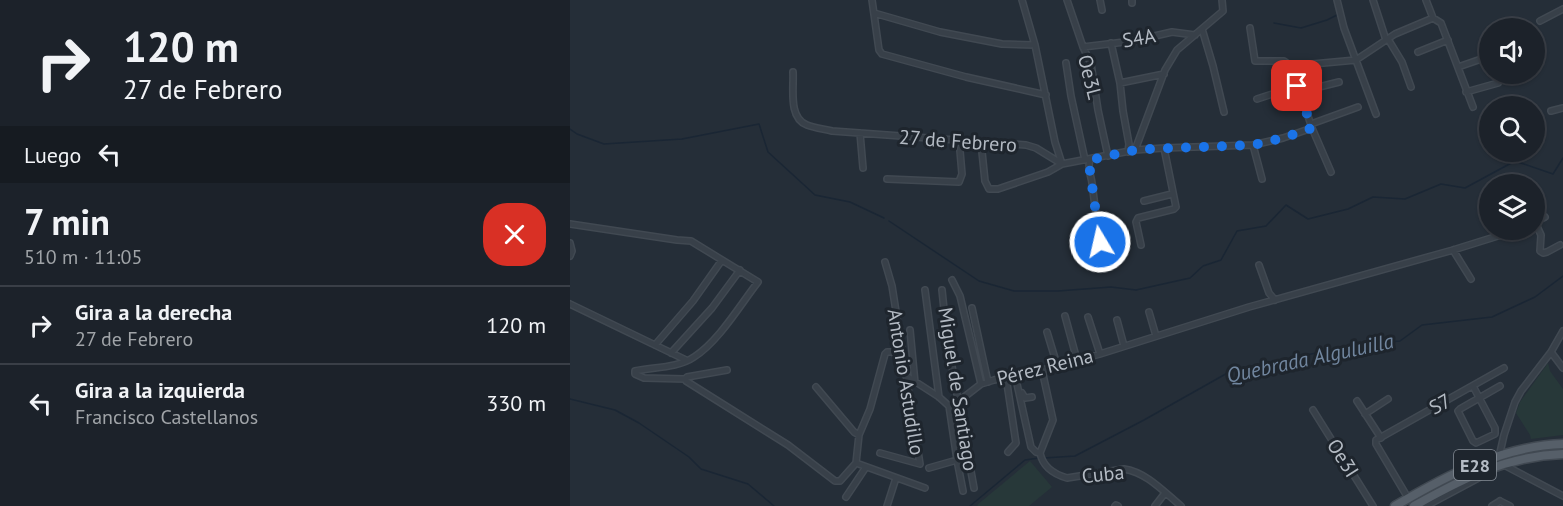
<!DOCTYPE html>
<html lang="es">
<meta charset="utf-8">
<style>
body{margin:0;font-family:"PT Sans",sans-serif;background:#292f36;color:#f1f3f6;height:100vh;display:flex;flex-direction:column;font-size:22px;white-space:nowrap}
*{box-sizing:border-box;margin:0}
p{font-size:20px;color:#a0a4a8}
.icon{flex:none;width:33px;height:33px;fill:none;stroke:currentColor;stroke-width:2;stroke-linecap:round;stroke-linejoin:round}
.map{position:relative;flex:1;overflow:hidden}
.drawer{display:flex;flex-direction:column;background:#1c222a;width:570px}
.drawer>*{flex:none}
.banner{background:#1c222a;color:#f1f3f6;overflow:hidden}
.fabs{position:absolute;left:909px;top:18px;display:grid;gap:12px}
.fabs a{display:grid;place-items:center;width:66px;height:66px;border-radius:50%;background:#1c222a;box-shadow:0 2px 4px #0004,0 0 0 2px #3a3f47;font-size:30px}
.pin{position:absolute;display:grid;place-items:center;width:51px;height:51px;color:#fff;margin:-26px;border-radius:12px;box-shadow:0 3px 9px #0006}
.me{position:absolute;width:66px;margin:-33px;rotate:351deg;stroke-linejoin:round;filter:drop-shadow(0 0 4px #0008)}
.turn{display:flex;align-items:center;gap:21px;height:126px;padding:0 24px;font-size:27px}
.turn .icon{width:78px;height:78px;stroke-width:2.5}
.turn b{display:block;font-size:42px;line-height:51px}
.then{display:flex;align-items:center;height:57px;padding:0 24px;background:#0003;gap:12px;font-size:22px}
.round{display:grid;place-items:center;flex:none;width:63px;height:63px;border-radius:24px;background:#292f36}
.summary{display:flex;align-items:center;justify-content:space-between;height:102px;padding:0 24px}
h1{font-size:36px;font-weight:800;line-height:45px}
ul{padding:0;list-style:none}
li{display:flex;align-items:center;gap:18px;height:78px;padding:0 24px;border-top:2px solid #3a3f47}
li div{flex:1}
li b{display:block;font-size:22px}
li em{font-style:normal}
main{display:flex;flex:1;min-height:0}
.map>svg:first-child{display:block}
</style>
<main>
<section class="drawer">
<div class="banner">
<div class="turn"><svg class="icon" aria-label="right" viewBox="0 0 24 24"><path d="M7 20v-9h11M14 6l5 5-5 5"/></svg><div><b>120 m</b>27 de Febrero</div></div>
<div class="then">Luego<svg class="icon" aria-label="left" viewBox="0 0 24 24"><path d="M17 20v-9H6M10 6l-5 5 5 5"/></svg></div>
</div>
<div class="summary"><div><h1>7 min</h1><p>510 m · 11:05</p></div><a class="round" style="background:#d93025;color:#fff"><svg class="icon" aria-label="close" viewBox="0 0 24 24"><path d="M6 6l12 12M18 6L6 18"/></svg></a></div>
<ul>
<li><svg class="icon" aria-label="right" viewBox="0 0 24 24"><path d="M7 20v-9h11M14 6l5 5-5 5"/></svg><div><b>Gira a la derecha</b><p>27 de Febrero</p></div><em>120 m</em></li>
<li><svg class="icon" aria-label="left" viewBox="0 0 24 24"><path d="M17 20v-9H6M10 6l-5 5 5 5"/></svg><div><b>Gira a la izquierda</b><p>Francisco Castellanos</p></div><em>330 m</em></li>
</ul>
</section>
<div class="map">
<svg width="993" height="506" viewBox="0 0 993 506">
<rect width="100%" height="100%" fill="#252e38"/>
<!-- green -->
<path fill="#273839" d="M978 363 980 371 993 389V435L961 439 960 435 946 413 950 402Z
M460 461 482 487 459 506H408L407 505Z"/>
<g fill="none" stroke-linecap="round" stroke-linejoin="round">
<!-- stream -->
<path stroke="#1a2634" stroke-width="1.5" d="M704 23 731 28 757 20 767 15
M0 129 7 134 34 144 112 139 189 124 198 152 245 195 280 202 314 218
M319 221 409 281 444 291H488L541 287 566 290 620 278 633 266 651 260 667 231 696 226 716 205 738 219 778 209 803 197 835 199 871 184 895 188 945 161 983 174 993 158
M0 399 45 410 69 423 119 457 131 469 178 484 204 506
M474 458 505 456 574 420 661 371 784 345 830 341 852 325 922 317 965 297 993 276
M400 506 455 460 469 458"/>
<!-- minor casing -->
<g stroke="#414952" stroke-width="8">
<path id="minor" d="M302 0 309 50 312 54 396 77 476 95
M452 0 465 45 485 142 492 164 565 150 594 148 683 145 713 138 742 128
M497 0 513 47 521 64 528 110 538 156
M530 0 532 10
M767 0 774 28 806 114
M803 0 816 40
M856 0 863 18 871 23 903 107
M562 3V0
M304 13 370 32 432 44 465 45
M970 21 993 9
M680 28 685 61H714L721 66
M632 29 643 66 654 112
M818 39 832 62 841 87
M541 43 550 83 553 111 559 144 558 152
M513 47 563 41 602 32 625 35
M848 52 878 40
M496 63 501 96 515 160
M721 66 786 60 825 34 863 18
M721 66 742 128 761 172
M888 67 920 56
M223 72C224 88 218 118 237 125 245 128 254 129 262 131L456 145 466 148 492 164
M550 83 594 74
M729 92 769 82
M896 92 928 83
M687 99 727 86
M981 111 993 108
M741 124 788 107
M290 133 293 168
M421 143 413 149 412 152 415 181 419 189H428L478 172 492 164
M683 145 692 179
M565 150 595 70 607 50 653 11 652 0
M520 160C517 168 521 175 522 183 526 213 527 234 538 263
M317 179 389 182 392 174 390 151 393 142
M574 201 602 194
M964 222 975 217
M965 222 971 235 970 251 973 253 977 252 990 245
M0 224 107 240 121 241 188 282C170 305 149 341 124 357 108 368 84 367 65 371V374L74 378 115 379
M0 243 2 251 0 256
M571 245 566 222 568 218 604 209 606 207 594 148
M883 250 901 279
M689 265 699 293 705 300
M382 280 390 296 411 384
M355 290 369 397
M372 290 377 339 404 488
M0 304 116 360
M402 308 418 382
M579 312 586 336
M495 316 507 360
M518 317 530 354
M547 320 554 346
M340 330 345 383
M477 332 487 365
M85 345 123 301 152 260
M981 352 993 368
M101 353 142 308 170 270
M157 370 117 377 115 379 116 381 218 445 265 481H270L286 463 289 435 300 409 315 354 317 352H324L335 375 369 397 379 406 389 401 411 384 424 380 472 370 530 354 679 307 883 250 947 230
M472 370 483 420 470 453C473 467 483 474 497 478L554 469C576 472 594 492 611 506
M445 375 461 447 466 452 470 453
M436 377 446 443 438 452
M903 386 925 428V434L906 443 903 441 888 411 890 409 930 386
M246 387 284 432 289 435
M452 393 455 398 462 397
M787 401 811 438
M379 406 387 460 393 491
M743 410 803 506
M795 414 818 399
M310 453 350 464 322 286 315 262
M929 457 934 435 945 402 951 391 981 352 993 331
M286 463 355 488
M934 465 993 496
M359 468 387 460
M276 497 296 467
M838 498 806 444V440L934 368
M930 501 940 506
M317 506 326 478
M545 506 546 505 548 506
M585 506 595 493
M856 506 916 474
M922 506 930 501"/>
</g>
<!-- primary casing -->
<g stroke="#414952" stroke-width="11">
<path id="primary" d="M825 506C876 476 932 446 993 444
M844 506C892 479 936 456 993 454"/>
</g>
<!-- minor -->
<use href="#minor" stroke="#384049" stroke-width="5"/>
<!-- primary -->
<use href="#primary" stroke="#565f69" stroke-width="8"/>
</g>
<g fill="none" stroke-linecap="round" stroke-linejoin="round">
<!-- route -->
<path stroke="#1a73e8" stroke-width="10" stroke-dasharray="0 18" d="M530 242 519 164 520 160 565 150 579 149 683 145 713 138 742 128 727 86"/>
</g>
<g text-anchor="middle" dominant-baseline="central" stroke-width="6" stroke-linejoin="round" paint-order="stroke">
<!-- shield labels -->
<rect fill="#1e252d" stroke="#878e97" stroke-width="1.5" x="884" y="450" width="42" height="30" rx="4.5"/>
<g font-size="18" font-weight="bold" fill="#b4bbc4">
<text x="905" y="465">E28</text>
</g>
<!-- street labels -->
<g font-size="20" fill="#b4bbc4" stroke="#1e252d">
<text transform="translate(569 38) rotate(-10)">S4A</text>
<text transform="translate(520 77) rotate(76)">Oe3L</text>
<text transform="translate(388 141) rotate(4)">27 de Febrero</text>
<text transform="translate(475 367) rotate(-14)">Pérez Reina</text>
<text transform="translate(336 382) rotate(81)">Antonio Astudillo</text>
<text transform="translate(388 389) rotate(81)">Miguel de Santiago</text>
<text transform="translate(870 404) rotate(-29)">S7</text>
<text transform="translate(773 458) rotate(58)">Oe3I</text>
<text transform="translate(533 474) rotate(-6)">Cuba</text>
</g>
<!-- water labels -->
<g font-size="21" font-style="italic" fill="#71869f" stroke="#1e252d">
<text transform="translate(740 358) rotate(-12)">Quebrada Alguluilla</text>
</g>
</g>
</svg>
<div class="fabs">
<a><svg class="icon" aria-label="sound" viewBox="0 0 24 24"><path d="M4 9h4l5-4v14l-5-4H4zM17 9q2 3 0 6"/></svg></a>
<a><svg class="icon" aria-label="search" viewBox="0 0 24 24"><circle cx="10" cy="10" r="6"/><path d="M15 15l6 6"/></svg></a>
<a><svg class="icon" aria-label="layers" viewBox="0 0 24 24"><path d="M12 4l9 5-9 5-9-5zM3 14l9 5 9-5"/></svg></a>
</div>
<div class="pin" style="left:727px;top:86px;background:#d93025"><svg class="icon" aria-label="arrive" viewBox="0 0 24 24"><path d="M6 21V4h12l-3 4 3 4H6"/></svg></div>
<svg class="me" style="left:530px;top:242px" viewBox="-20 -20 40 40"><circle r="17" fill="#1a73e8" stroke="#fff" stroke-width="3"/><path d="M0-11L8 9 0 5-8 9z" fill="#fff"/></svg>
</div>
</main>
